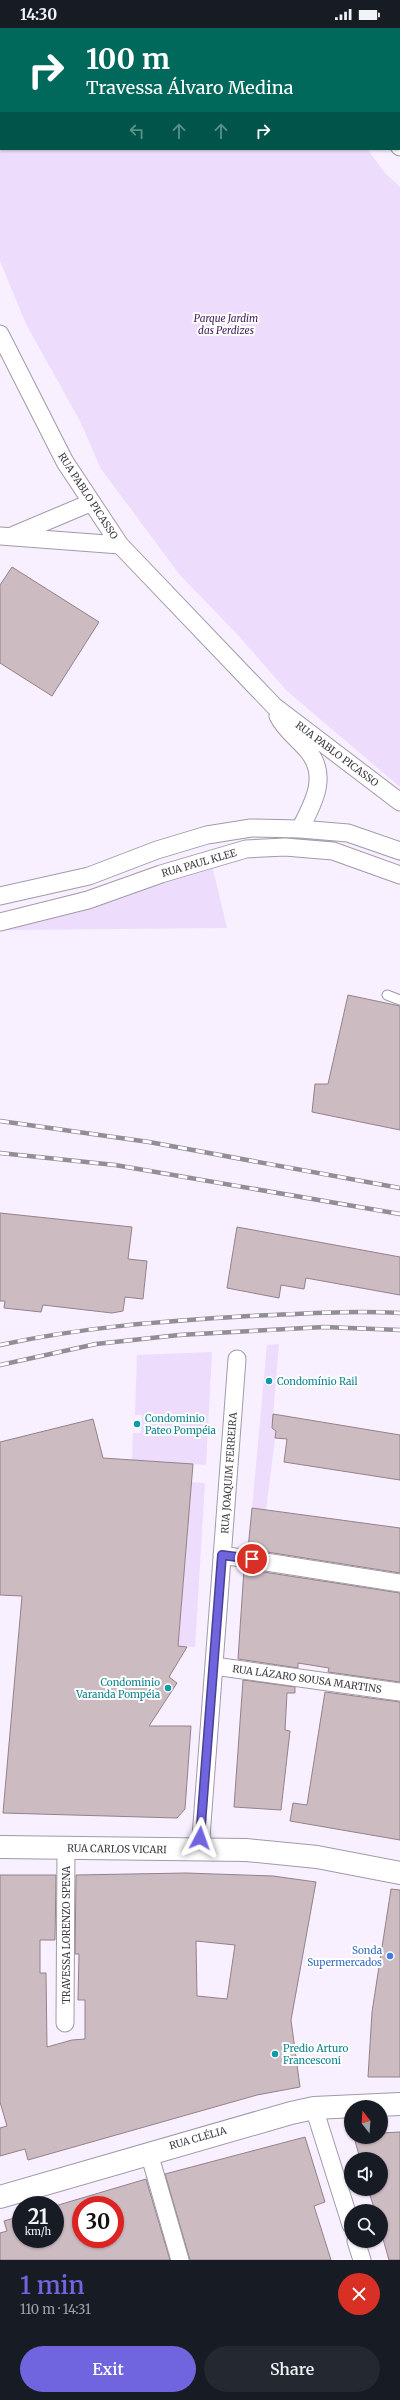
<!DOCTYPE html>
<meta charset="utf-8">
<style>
body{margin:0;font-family:Merriweather,serif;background:#242831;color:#f1f3f6;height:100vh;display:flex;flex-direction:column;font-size:15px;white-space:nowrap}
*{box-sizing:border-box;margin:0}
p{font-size:13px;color:#9ea1a6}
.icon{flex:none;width:22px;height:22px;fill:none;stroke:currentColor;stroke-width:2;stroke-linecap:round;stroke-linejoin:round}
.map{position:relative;height:2232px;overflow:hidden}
.panel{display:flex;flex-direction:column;background:#171b24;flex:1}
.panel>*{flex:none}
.hud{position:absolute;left:0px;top:0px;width:400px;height:122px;box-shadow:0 1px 3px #0004;background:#00695c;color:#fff;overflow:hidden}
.needle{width:26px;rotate:343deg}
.fabs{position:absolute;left:344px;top:2072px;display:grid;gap:8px}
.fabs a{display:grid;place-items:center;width:44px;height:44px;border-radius:50%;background:#171b24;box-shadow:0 1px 3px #0004;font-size:20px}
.speed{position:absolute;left:12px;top:2168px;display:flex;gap:8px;font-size:20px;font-weight:700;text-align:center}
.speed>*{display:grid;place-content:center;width:52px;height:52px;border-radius:50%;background:#171b24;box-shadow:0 1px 3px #0004;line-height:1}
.speed small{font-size:10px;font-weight:400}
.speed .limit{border:6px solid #d22;background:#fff;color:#111}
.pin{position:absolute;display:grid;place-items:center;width:34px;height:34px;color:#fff;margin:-17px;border:2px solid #fff;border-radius:50%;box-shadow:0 1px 4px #0007}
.me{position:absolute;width:44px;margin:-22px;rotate:4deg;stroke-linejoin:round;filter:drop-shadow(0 0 3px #0008)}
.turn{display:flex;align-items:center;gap:14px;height:84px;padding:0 20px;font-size:18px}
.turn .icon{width:52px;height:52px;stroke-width:2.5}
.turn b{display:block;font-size:28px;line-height:34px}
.lanes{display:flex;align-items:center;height:38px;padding:0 20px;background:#0003;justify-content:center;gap:20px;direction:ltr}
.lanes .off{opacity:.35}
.round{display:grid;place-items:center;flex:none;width:42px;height:42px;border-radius:21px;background:#242831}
.headline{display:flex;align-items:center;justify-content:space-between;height:68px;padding:0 20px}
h1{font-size:24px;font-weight:600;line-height:30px;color:#7064df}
.cta{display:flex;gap:8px;margin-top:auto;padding:8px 20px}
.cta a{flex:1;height:46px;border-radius:24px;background:#7064df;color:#fff;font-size:16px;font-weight:600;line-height:46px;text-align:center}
.cta a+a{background:#242831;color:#f1f3f6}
.status{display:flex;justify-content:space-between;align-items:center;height:28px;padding:0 20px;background:#171b24;direction:ltr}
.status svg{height:11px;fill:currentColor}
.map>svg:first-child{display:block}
</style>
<div class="status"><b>14:30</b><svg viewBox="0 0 49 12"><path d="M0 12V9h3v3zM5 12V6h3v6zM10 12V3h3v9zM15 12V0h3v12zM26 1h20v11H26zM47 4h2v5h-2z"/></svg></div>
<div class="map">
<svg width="400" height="2232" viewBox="0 0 400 2232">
<rect width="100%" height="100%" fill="#f8efff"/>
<!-- green -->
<path fill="#eddcfb" d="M0 0 229 1H1V121H367L385 145 400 159V759L287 663 236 605 180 547 101 441 80 393 26 296 0 233Z
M213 841 227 900 0 902Z
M279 1316 272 1399 276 1403 266 1482 252 1480 267 1317Z
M212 1324 206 1437 132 1432 133 1405H141L142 1387H135L137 1327Z
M191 1454 205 1455 195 1619 178 1618Z"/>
<!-- building -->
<path fill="#cdbbc2" stroke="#938289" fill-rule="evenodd" d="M12 539 99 594 52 668 0 635V557Z
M348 967 400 978V1102L312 1084 315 1056H328Z
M0 1185 132 1199 128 1231 147 1233 143 1271 125 1269 123 1283 112 1285 43 1277 41 1284 4 1280 5 1273H0Z
M237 1199 400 1229V1267L306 1250 304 1261 281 1257 279 1270 227 1260Z
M273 1386 400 1407V1452L284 1434 287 1411 275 1410 276 1403 272 1400Z
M93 1391 103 1430 193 1436 178 1618 187 1619 169 1649 177 1655 149 1698H191L185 1781 177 1790 3 1785 22 1568 0 1567V1414Z
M252 1480 400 1500V1545L248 1521Z
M244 1541 400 1565V1654L328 1644 329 1640 298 1635V1640L238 1631Z
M243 1652 295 1659V1665H287L285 1702 290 1703 281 1782 234 1779Z
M325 1664 400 1674V1812L290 1793 293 1775 307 1777Z
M186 1845 273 1848 316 1854 291 1992 300 2059 257 2067 28 2132 25 2121 0 2128V2100L7 2098 0 2074V1847H56L55 1912H40V1945H46L47 2019 72 2012 85 2011V1972H78L79 1926H75L76 1847ZM196 1913 235 1917 227 1971 197 1968Z
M391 1861 400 1862V2049H368L372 1984Z
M400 2104V2232H389L381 2204V2183H375L368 2161H381V2131H360L354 2109H381V2105Z
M305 2109 325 2174 314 2178 331 2232H190L165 2146Z
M146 2151 170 2232H0V2205L7 2203 4 2193 21 2188V2211H55V2178ZM81 2177H115V2211H81Z"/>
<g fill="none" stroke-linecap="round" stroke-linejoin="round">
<!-- service casing -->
<g stroke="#a19aa8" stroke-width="11">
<path id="service" d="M387 967 400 972"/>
</g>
<!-- minor casing -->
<g stroke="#a19aa8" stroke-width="19">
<path id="minor" d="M263 0 264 1
M399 118 400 119
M0 306 65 434 120 517 274 678 400 774
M14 507 90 475
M0 508 120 517
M278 688C285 702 298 711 308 723 329 748 313 776 300 801
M0 868 89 848 157 822 207 807 251 800 300 801 348 805 400 823
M0 894 88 872 161 846 246 821 285 819 333 823 400 847
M222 1527 400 1555
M214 1638 400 1664
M200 1822 237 1331
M65 1995 66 1819
M314 2080 351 2197
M149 2125 180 2232
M356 2213 362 2232"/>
</g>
<!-- primary casing -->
<g stroke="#a19aa8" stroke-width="24">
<path id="primary" d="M0 1819 246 1822 317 1829 400 1845
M0 2169 291 2085 314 2080 400 2076"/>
</g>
<!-- service -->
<use href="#service" stroke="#fff" stroke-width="9"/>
<!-- minor -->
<use href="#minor" stroke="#fff" stroke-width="17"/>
<!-- primary -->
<use href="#primary" stroke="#fff" stroke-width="22"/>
<!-- rail casing -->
<g stroke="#938d98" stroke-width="4.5">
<path id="rail" d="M0 1093 149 1114 400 1160
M0 1125 115 1137 400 1186
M0 1317C83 1299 164 1293 249 1288 299 1286 350 1282 400 1285
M0 1337 96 1316 179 1307 324 1299 400 1302"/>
</g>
<!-- rail -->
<use href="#rail" stroke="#fff" stroke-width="3" stroke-dasharray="9" stroke-linecap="butt"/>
</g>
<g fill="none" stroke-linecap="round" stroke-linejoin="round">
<!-- route casing -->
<g stroke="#494191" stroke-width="10">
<path id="route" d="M200 1810 222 1527 252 1531"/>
</g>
<!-- route -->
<use href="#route" stroke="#7064df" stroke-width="7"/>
</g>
<!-- markers -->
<g fill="#0f9aa8" stroke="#fff" stroke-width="1.5">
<circle cx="269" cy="1353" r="4"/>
<circle cx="137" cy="1396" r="4"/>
<circle cx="168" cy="1660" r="4"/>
<circle cx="275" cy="2026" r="4"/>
</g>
<circle fill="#3f7fe0" stroke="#fff" stroke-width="1.5" cx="390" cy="1928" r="4"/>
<g text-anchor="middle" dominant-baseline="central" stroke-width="4" stroke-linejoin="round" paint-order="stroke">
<!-- park labels -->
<g font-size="10" font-style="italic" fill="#401858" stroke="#fff">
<text x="226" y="290">Parque Jardim<tspan x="226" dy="12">das Perdizes</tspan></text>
</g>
<!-- street labels -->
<g font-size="10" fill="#3e3b41" stroke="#fff">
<text transform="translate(88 468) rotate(57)">RUA PABLO PICASSO</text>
<text transform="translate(337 726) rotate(37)">RUA PABLO PICASSO</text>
<text transform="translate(199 835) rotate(-16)">RUA PAUL KLEE</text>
<text transform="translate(229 1445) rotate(-86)">RUA JOAQUIM FERREIRA</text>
<text transform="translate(307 1651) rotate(8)">RUA LÁZARO SOUSA MARTINS</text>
<text transform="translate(117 1821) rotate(1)">RUA CARLOS VICARI</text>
<text transform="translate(66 1907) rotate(-90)">TRAVESSA LORENZO SPENA</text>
<text transform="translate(198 2110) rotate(-16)">RUA CLÉLIA</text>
</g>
<!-- culture labels -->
<g font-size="10" fill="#0d838f" stroke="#fff" text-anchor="start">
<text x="277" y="1353">Condomínio Rail</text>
<text x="145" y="1390">Condominio<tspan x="145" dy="12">Pateo Pompéia</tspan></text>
<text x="160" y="1654" text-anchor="end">Condominio<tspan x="160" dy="12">Varanda Pompéia</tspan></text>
<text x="283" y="2020">Predio Arturo<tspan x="283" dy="12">Francesconi</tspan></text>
</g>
<!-- shop labels -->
<g font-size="10" fill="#366cbe" stroke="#fff" text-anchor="end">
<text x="382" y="1922">Sonda<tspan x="382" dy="12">Supermercados</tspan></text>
</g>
</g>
</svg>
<div class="fabs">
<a><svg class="needle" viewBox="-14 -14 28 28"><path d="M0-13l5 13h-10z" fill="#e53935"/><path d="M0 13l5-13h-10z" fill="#9ea1a6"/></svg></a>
<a><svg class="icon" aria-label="sound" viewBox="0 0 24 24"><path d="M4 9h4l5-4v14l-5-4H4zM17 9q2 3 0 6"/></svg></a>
<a><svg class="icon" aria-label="search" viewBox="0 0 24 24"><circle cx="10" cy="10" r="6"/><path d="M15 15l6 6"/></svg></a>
</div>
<div class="speed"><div>21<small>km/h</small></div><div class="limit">30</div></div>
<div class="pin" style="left:252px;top:1531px;background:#d93025"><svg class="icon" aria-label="arrive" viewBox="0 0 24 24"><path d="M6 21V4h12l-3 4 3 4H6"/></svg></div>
<svg class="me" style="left:200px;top:1810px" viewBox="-20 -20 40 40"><path d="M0-17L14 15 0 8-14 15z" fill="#7064df" stroke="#fff" stroke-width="4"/></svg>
<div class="hud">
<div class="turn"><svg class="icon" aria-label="right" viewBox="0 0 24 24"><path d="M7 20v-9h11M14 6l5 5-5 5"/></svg><div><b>100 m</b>Travessa Álvaro Medina</div></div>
<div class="lanes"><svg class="icon off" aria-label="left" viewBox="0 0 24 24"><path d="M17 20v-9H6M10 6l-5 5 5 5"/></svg><svg class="icon off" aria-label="ahead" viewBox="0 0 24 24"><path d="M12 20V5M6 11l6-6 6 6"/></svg><svg class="icon off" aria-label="ahead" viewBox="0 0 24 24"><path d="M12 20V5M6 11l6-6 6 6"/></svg><svg class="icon" aria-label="right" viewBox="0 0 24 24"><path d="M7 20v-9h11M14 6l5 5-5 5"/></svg></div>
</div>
</div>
<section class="panel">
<div class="headline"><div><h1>1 min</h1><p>110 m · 14:31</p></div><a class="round" style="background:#d93025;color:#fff"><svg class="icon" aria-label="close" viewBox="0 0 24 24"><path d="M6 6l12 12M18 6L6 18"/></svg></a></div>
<div class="cta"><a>Exit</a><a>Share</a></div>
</section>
